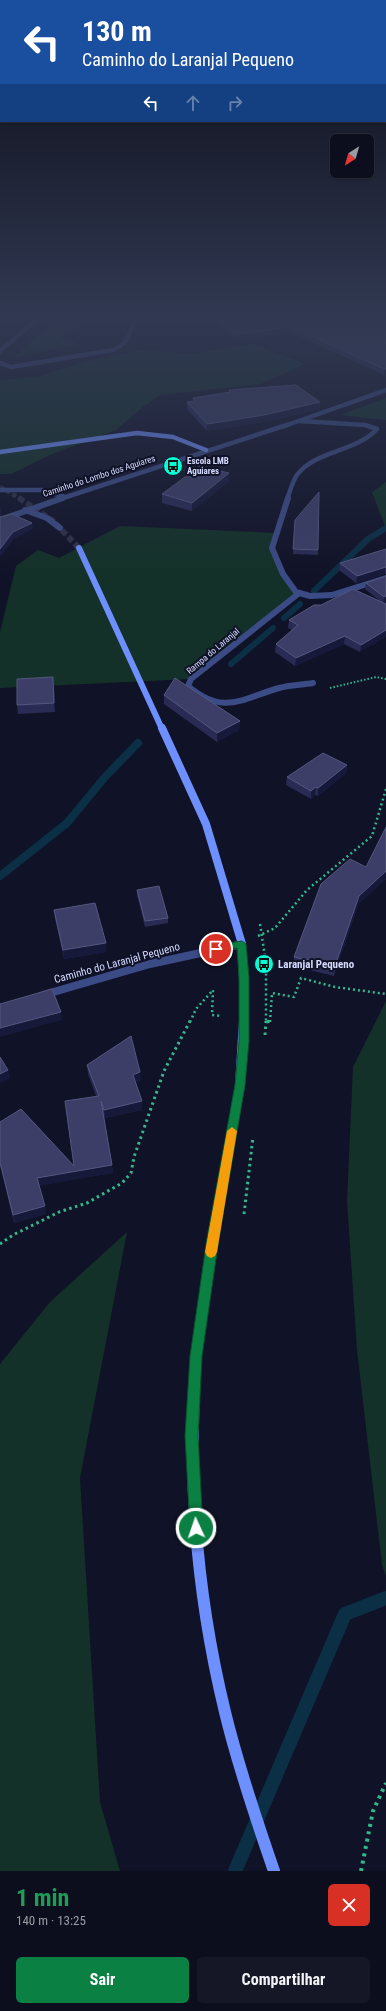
<!DOCTYPE html>
<html lang="pt">
<meta charset="utf-8">
<style>
body{margin:0;font-family:"Roboto Condensed",sans-serif;background:#151726;color:#f1f3f6;height:100vh;display:flex;flex-direction:column;font-size:15px;white-space:nowrap}
*{box-sizing:border-box;margin:0}
p{font-size:13px;color:#9a9ca4}
.icon{flex:none;width:22px;height:22px;fill:none;stroke:currentColor;stroke-width:2;stroke-linecap:round;stroke-linejoin:round}
.map{position:relative;height:1871px;overflow:hidden}
.panel{display:flex;flex-direction:column;background:#0c0e1d;flex:1}
.panel>*{flex:none}
.guide{position:absolute;left:0px;top:0px;width:386px;height:122px;box-shadow:0 1px 3px #0004,0 0 0 1px #2c2e3b;background:#1a4fa0;color:#fff;overflow:hidden}
.needle{width:26px;rotate:217deg}
.controls{position:absolute;left:330px;top:134px;display:grid;gap:8px}
.controls a{display:grid;place-items:center;width:44px;height:44px;border-radius:6px;background:#0c0e1d;box-shadow:0 1px 3px #0004,0 0 0 1px #2c2e3b;font-size:20px}
.pin{position:absolute;display:grid;place-items:center;width:34px;height:34px;color:#fff;margin:-17px;border:2px solid #fff;border-radius:50%;box-shadow:0 1px 4px #0007}
.me{position:absolute;width:44px;margin:-22px;rotate:357deg;stroke-linejoin:round;filter:drop-shadow(0 0 3px #0008)}
.turn{display:flex;align-items:center;gap:14px;height:84px;padding:0 16px;font-size:18px}
.turn .icon{width:52px;height:52px;stroke-width:2.5}
.turn b{display:block;font-size:28px;line-height:34px}
.lanes{display:flex;align-items:center;height:38px;padding:0 16px;background:#0003;justify-content:center;gap:20px;direction:ltr}
.lanes .off{opacity:.35}
.round{display:grid;place-items:center;flex:none;width:42px;height:42px;border-radius:6px;background:#151726}
.summary{display:flex;align-items:center;justify-content:space-between;height:68px;padding:0 16px}
h1{font-size:24px;font-weight:700;line-height:30px;color:#1e9e55}
.button{display:flex;gap:8px;margin-top:auto;padding:8px 16px}
.button a{flex:1;height:46px;border-radius:6px;background:#0b8043;color:#fff;font-size:16px;font-weight:700;line-height:46px;text-align:center}
.button a+a{background:#151726;color:#f1f3f6}
.map>svg:first-child{display:block}
</style>
<div class="map">
<svg width="386" height="1871" viewBox="0 0 386 1871">
<rect width="100%" height="100%" fill="#101227"/>
<!-- green -->
<path fill="#133128" d="M60 318H94L60 338 79 344 19 357 14 356Z
M253 344 305 364 261 384 161 395 144 406 116 430 50 455 11 474H0V380L37 377 95 359 141 350 189 354Z
M386 398V420L340 415Z
M386 482V526H385L372 492Z
M120 526 277 533 272 548 283 577 298 594 191 679 0 688V632L16 566 38 550 59 558Z
M386 1001V1576L382 1565 357 1350 347 1201 353 1067Z
M127 1232 80 1478 100 1802 120 1871H0V1364L50 1302Z"/>
<g fill="none" stroke-linecap="round" stroke-linejoin="round">
<!-- stream-far2 -->
<path stroke="#0b2f45" stroke-width="6" d="M314 591 368 539 386 528
M284 618 300 604
M231 664 273 628"/>
<!-- stream-far1 -->
<path stroke="#0b2f45" stroke-width="8" d="M0 876 67 823 105 777 138 743"/>
<!-- stream -->
<path stroke="#0b2f45" stroke-width="14" d="M235 1871 345 1614 386 1598"/>
<!-- secondary-tunnel-far1 -->
<path stroke="#2e3047" stroke-width="4.5" stroke-dasharray="4.5 2.5" stroke-linecap="butt" d="M0 487 21 499"/>
<!-- secondary-tunnel -->
<path stroke="#2e3047" stroke-width="6" stroke-dasharray="6 3" stroke-linecap="butt" d="M19 498 53 521 79 548"/>
<!-- path-far3 -->
<path stroke="#31b88d" stroke-width="2" stroke-dasharray="1.5 2" stroke-linecap="butt" d="M330 688 376 677 386 679"/>
<!-- path-far2 -->
<path stroke="#31b88d" stroke-width="2.5" stroke-dasharray="2 3" stroke-linecap="butt" d="M260 924 266 963V1022
M258 936 275 928 307 890 372 836 386 789
M190 1022 196 1009 213 990 212 1015 222 1016
M270 1022 272 993 294 997 301 978 335 987 386 994"/>
<!-- path-far1 -->
<path stroke="#31b88d" stroke-width="3" stroke-dasharray="2.5 3.5" stroke-linecap="butt" d="M267 1022 270 1021
M265 1035 266 1021
M244 1214 253 1137
M0 1244 13 1235 59 1212 87 1203 122 1183 131 1173 134 1157 164 1071 190 1021"/>
<!-- path -->
<path stroke="#31b88d" stroke-width="4" stroke-dasharray="3 4.5" stroke-linecap="butt" d="M361 1871 373 1811 386 1783"/>
<!-- lane-far2 -->
<path stroke="#3b4b85" stroke-width="4.5" d="M287 499C290 492 292 482 297 475 316 450 356 452 377 429L365 425 300 421"/>
<!-- lane-far1 -->
<path stroke="#3b4b85" stroke-width="6" d="M288 498 272 548 283 574 296 592 310 596 332 595 386 578
M25 510 47 518 60 528
M298 594 191 679 188 686C224 716 241 699 279 688 290 685 302 685 313 683"/>
<!-- lane -->
<path stroke="#3b4b85" stroke-width="8" d="M43 995 150 964 242 944"/>
<!-- street-far1 -->
<path stroke="#3b4b85" stroke-width="4.5" d="M0 351 39 318
M0 363 11 367 113 350C135 339 125 332 138 318
M0 490H42L65 497
M60 499 290 424 386 390"/>
<!-- street -->
<path stroke="#3b4b85" stroke-width="6" d="M0 520 63 498"/>
<!-- secondary-far4 -->
<path stroke="#6e8ffe" stroke-width="4.5" d="M0 452 137 433 173 437 206 450"/>
<!-- secondary-far3 -->
<path stroke="#6e8ffe" stroke-width="6" d="M79 548 162 729"/>
<!-- secondary-far2 -->
<path stroke="#6e8ffe" stroke-width="8" d="M162 728 206 824 242 944 244 1022"/>
<!-- secondary-far1 -->
<path stroke="#6e8ffe" stroke-width="10" d="M194 1395 196 1356 213 1238 240 1085 244 1021"/>
<!-- secondary -->
<path stroke="#6e8ffe" stroke-width="12" d="M194 1394C189 1500 200 1609 225 1712 238 1766 256 1819 274 1871"/>
</g>
<!-- wall -->
<path fill="#292b55" d="M217 318H386V374L384 375 290 332 236 340 217 321Z
M229 390 320 409 264 422 207 431 187 409V402L193 401V398L229 393Z
M229 473V481L192 511 162 503V494Z
M295 520 318 550V555L293 554Z
M386 549V574H385L356 583 339 570 340 563Z
M386 576V603H385L360 652 344 644 295 666 275 652 276 644 292 630 288 628 289 620 321 605 380 601 365 589 366 583Z
M54 686 55 712 18 714 17 705Z
M164 695 240 721 239 730 217 742 164 704Z
M347 765 346 773 318 796 315 795 311 799 286 785 287 777Z
M137 890 168 918V923L145 927 137 895Z
M358 905 334 976 293 966 294 957Z
M54 910 106 952 64 959 55 919Z
M87 1065 141 1081 135 1082 142 1101V1110L105 1118 103 1112 113 1173 39 1185 46 1214 14 1223 1 1169 0 1167V1122L74 1166 96 1096 88 1074Z"/>
<!-- shaded-wall -->
<path fill="#17193b" d="M5 318H13L0 327V321Z
M291 327 290 332 236 340V335Z
M384 369H386V374L384 375Z
M320 402V409L264 422 207 431V424Z
M229 473V481L192 511V503Z
M1 508V515L0 516V509Z
M32 523 33 529 14 539 0 557V549L13 532Z
M385 567V574L356 583 357 576Z
M386 596V603L383 604 384 597Z
M386 630V637L360 652 361 645Z
M345 636 344 644 295 666 296 658Z
M53 677 54 686 55 712 54 703Z
M240 721 239 730 217 742V733Z
M347 765 346 773 318 796V788Z
M316 787 315 795 311 799V791Z
M386 871V879L358 905 334 976 335 966 359 896Z
M106 943V952L64 959 63 950Z
M61 1012 62 1020 0 1037V1028Z
M8 1070 10 1078 0 1083V1074Z
M140 1072 141 1081 133 1083V1075Z
M142 1101V1110L105 1118 104 1110Z
M112 1165 113 1173 39 1186 37 1178Z
M45 1206 46 1214 14 1223 13 1215Z"/>
<!-- building -->
<path fill="#3c3e67" stroke="#54577f" d="M0 318H5L0 321Z
M219 318H386V369H384L291 327 236 335Z
M296 385 320 402 264 415 207 424 187 402 195 401 193 398 230 392 229 390Z
M200 466 229 473 192 503 162 494Z
M319 492 318 550 293 549 295 520Z
M12 514 32 523 13 532 0 549V517Z
M386 549V567L357 576 340 563Z
M386 576V596L384 597 366 583Z
M353 589 386 604V630L361 645 345 636 296 658 276 644 298 625 289 620 314 605H321Z
M53 677 54 703 17 705V679Z
M175 678 240 721 217 733 164 695Z
M323 753 347 765 318 788 316 787 311 791 287 777Z
M386 827V871L359 896 335 966 294 957 321 884 350 859 366 867Z
M159 886 168 918 145 921 137 890Z
M95 903 106 943 63 950 54 910Z
M52 989 61 1012 0 1028V1004Z
M131 1036 140 1072 133 1075 142 1101 104 1110 101 1101 112 1165 37 1178 45 1206 13 1215 0 1162V1122L21 1109 74 1166 65 1101 99 1096 87 1065Z
M0 1057 8 1070 0 1074Z"/>
<!-- sky -->
<linearGradient id="sky" x2="0" y2="1"><stop stop-color="#090a15"/><stop offset="0.55" stop-color="#313952"/><stop offset="1" stop-color="#313952" stop-opacity="0"/></linearGradient>
<rect width="386" height="580" fill="url(#sky)"/>
<!-- route -->
<path fill="#0b8043" stroke="#07532c" d="M242 941 246 944 249 977V1041L245 1085 219 1238 202 1356 198 1436 203 1528 201 1533 196 1535 192 1533 190 1528 185 1436 190 1356 207 1238 235 1085 239 1041V977L237 948 216 952 212 949 216 945Z"/>
<!-- slow -->
<path fill="#f59e0b" d="M232 1127 237 1131 217 1252 215 1256 211 1258 207 1256 205 1252 227 1131Z"/>
<!-- icons -->
<defs>
<g id="bus-disc" transform="scale(1)"><circle r="9.5" fill="#04fdd5" stroke="#101227"/><path d="M-5-6H5V4H4V6H2V4H-2V6H-4V4H-5ZM-3.5-4V0h7V-4ZM-3.5 1.2v1.5H-2V1.2ZM2 1.2v1.5H3.5V1.2Z" fill="#111"/></g>
</defs>
<g fill-rule="evenodd">
<use href="#bus-disc" x="173" y="466"/>
<use href="#bus-disc" x="264" y="964"/>
</g>
<g text-anchor="middle" dominant-baseline="central" stroke-width="4" stroke-linejoin="round" paint-order="stroke">
<!-- far-poi labels -->
<g font-size="9" font-weight="bold" fill="#d6dcff" stroke="#101227" text-anchor="start">
<text x="187" y="461">Escola LMB<tspan x="187" dy="10">Aguiares</tspan></text>
</g>
<!-- far-street labels -->
<g font-size="9" fill="#d6dcff" stroke="#101227">
<text transform="translate(99 476) rotate(-18)">Caminho do Lombo dos Aguiares</text>
<text transform="translate(213 651) rotate(-40)">Rampa do Laranjal</text>
</g>
<!-- street labels -->
<g font-size="11" fill="#d6dcff" stroke="#101227">
<text transform="translate(117 963) rotate(-15)">Caminho do Laranjal Pequeno</text>
</g>
<!-- poi labels -->
<g font-size="11" font-weight="bold" fill="#d6dcff" stroke="#101227" text-anchor="start">
<text x="278" y="964">Laranjal Pequeno</text>
</g>
</g>
</svg>
<div class="controls">
<a><svg class="needle" viewBox="-14 -14 28 28"><path d="M0-13l5 13h-10z" fill="#e53935"/><path d="M0 13l5-13h-10z" fill="#9a9ca4"/></svg></a>
</div>
<div class="pin" style="left:216px;top:949px;background:#d93025"><svg class="icon" aria-label="arrive" viewBox="0 0 24 24"><path d="M6 21V4h12l-3 4 3 4H6"/></svg></div>
<svg class="me" style="left:196px;top:1528px" viewBox="-20 -20 40 40"><circle r="17" fill="#0b8043" stroke="#fff" stroke-width="3"/><path d="M0-11L8 9 0 5-8 9z" fill="#fff"/></svg>
<div class="guide">
<div class="turn"><svg class="icon" aria-label="left" viewBox="0 0 24 24"><path d="M17 20v-9H6M10 6l-5 5 5 5"/></svg><div><b>130 m</b>Caminho do Laranjal Pequeno</div></div>
<div class="lanes"><svg class="icon" aria-label="left" viewBox="0 0 24 24"><path d="M17 20v-9H6M10 6l-5 5 5 5"/></svg><svg class="icon off" aria-label="ahead" viewBox="0 0 24 24"><path d="M12 20V5M6 11l6-6 6 6"/></svg><svg class="icon off" aria-label="right" viewBox="0 0 24 24"><path d="M7 20v-9h11M14 6l5 5-5 5"/></svg></div>
</div>
</div>
<section class="panel">
<div class="summary"><div><h1>1 min</h1><p>140 m · 13:25</p></div><a class="round" style="background:#d93025;color:#fff"><svg class="icon" aria-label="close" viewBox="0 0 24 24"><path d="M6 6l12 12M18 6L6 18"/></svg></a></div>
<div class="button"><a>Sair</a><a>Compartilhar</a></div>
</section>
